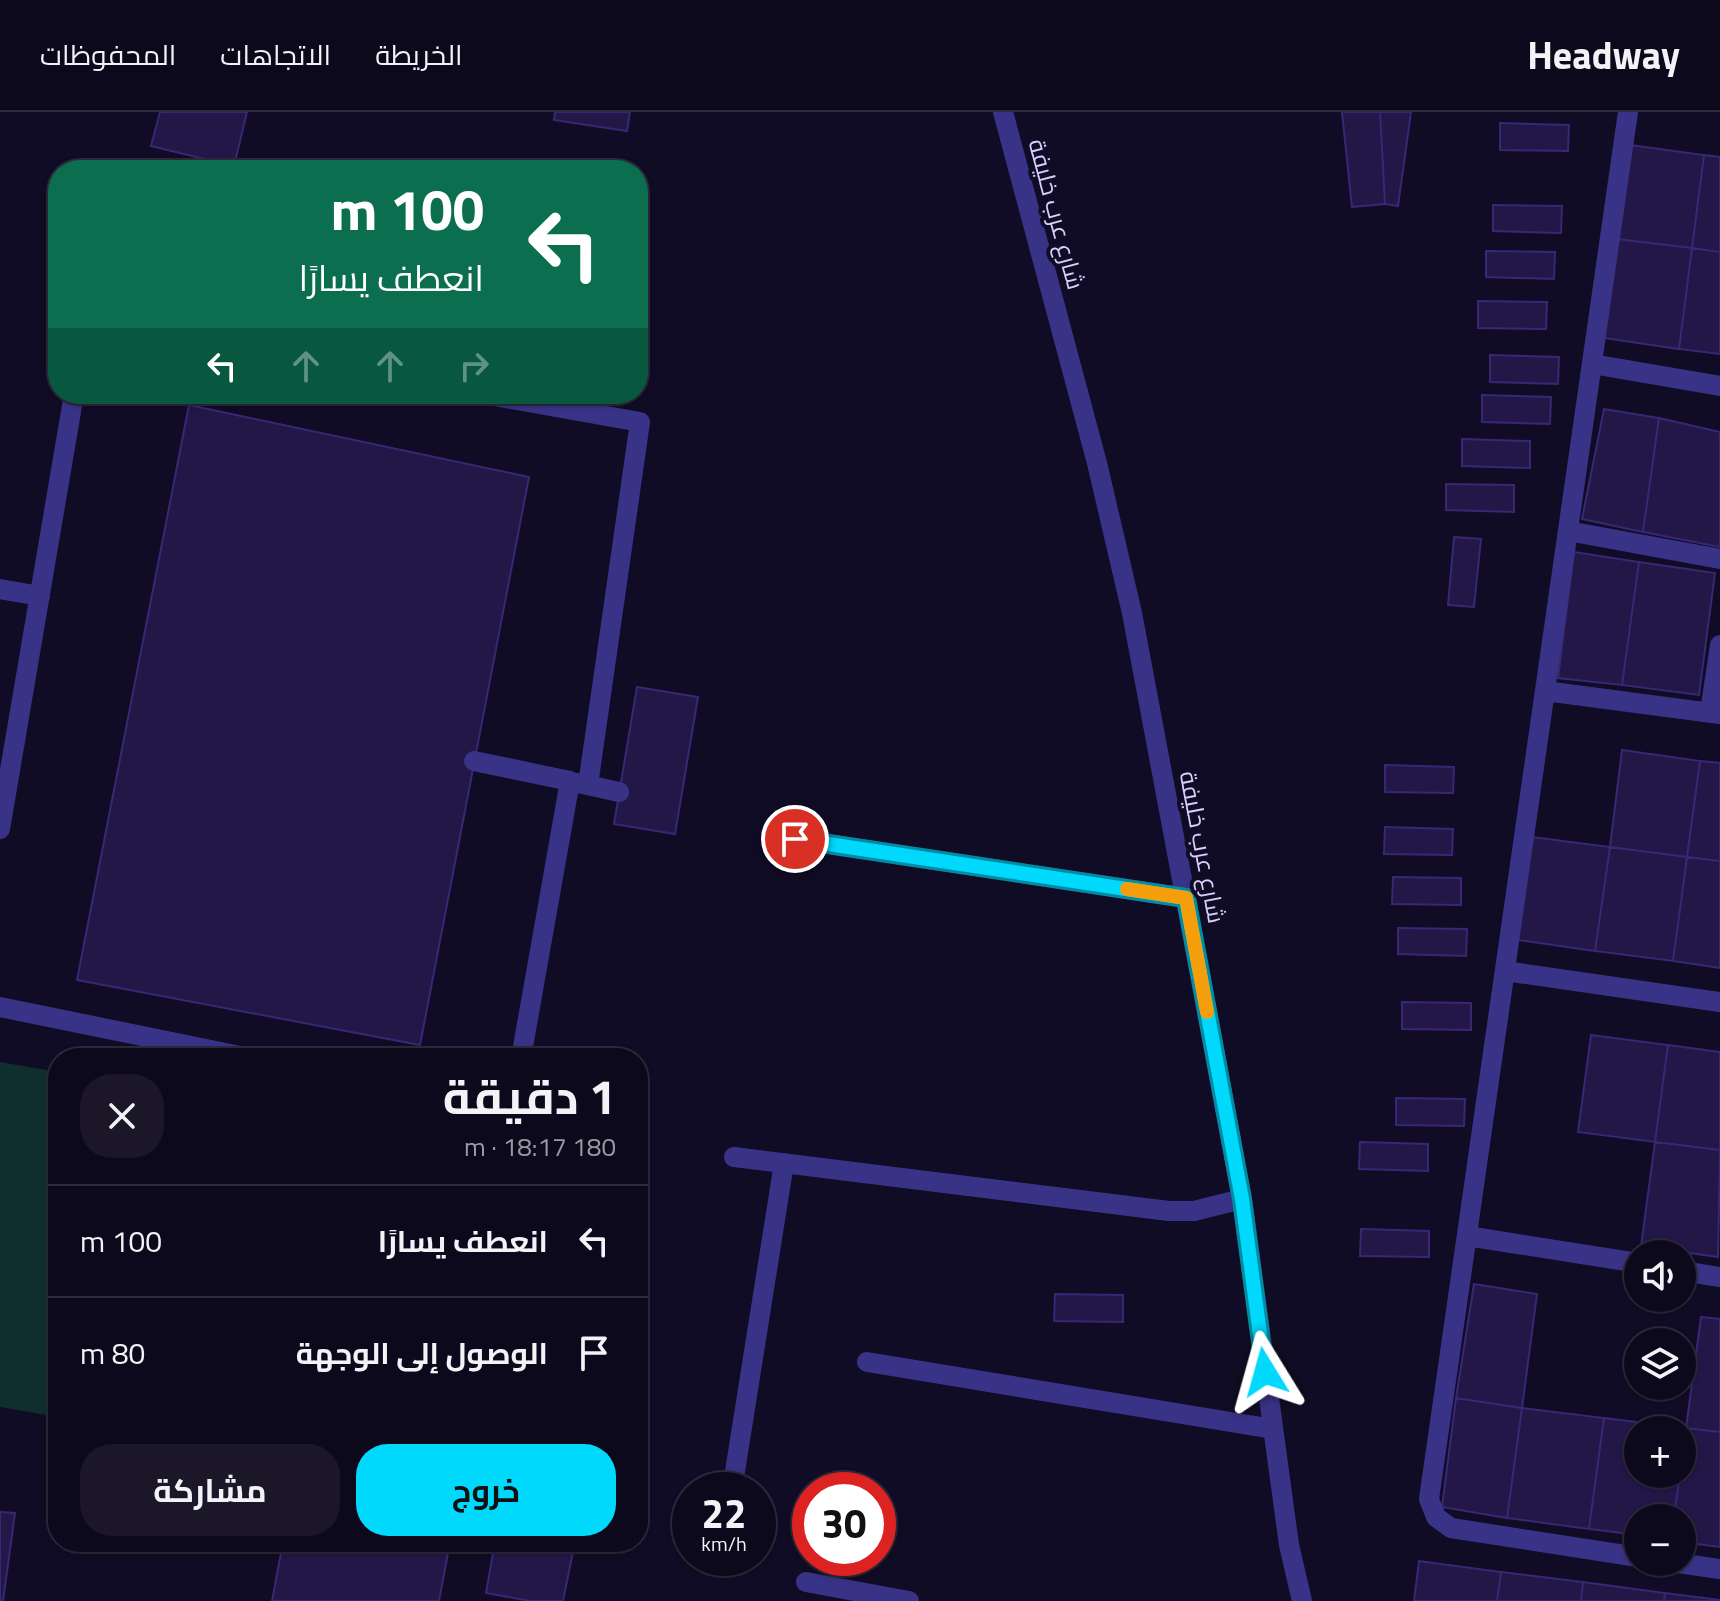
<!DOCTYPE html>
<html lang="ar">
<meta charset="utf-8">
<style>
body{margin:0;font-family:"Titillium Web",Cairo,sans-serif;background:#1b1729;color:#f1f3f6;direction:rtl;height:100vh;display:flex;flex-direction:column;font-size:30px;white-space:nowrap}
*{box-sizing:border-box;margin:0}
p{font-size:26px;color:#9a9aa3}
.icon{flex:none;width:44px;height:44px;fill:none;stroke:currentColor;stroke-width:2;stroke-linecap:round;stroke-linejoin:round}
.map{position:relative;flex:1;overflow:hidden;direction:ltr}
.side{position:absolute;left:48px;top:936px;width:600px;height:504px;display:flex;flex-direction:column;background:#0d091c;border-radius:32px;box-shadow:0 2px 6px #0004,0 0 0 2px #2d2a3b;direction:rtl}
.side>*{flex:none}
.guide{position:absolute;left:48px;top:48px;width:600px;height:244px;border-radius:32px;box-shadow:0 2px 6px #0004,0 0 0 2px #2d2a3b;direction:rtl;background:#0b6e4f;color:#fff;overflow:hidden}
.fabs{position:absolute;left:1624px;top:1128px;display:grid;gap:16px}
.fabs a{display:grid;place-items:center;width:72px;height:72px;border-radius:50%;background:#0d091c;box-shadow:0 2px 6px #0004,0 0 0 2px #2d2a3b;font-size:40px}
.speed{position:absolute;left:672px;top:1360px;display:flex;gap:16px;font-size:40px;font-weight:700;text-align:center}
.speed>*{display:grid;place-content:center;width:104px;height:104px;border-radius:50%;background:#0d091c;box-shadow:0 2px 6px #0004,0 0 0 2px #2d2a3b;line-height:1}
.speed small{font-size:20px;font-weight:400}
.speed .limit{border:12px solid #d22;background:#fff;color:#111}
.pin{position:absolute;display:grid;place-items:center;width:68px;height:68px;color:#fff;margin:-34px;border:4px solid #fff;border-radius:50%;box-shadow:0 2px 8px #0007}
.me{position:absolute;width:88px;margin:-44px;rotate:352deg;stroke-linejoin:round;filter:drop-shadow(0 0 6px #0008)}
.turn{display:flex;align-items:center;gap:28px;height:168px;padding:0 32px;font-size:36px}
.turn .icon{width:104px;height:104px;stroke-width:2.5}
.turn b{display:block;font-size:56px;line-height:68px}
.lanes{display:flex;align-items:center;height:76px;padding:0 32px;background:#0003;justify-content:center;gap:40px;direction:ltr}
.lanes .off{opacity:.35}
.round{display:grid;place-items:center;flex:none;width:84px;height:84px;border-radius:32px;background:#1b1729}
.head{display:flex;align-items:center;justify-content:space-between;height:136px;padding:0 32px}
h1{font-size:48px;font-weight:700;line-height:60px}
.button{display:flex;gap:16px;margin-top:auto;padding:16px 32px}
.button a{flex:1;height:92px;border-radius:32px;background:#00d9fb;color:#111;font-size:32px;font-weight:700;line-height:92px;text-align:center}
.button a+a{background:#1b1729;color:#f1f3f6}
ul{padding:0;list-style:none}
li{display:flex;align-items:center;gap:24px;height:112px;padding:0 32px;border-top:2px solid #2d2a3b}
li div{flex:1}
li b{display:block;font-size:30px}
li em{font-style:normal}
header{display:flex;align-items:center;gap:48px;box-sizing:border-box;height:112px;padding:0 40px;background:#0d091c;border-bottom:2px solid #2d2a3b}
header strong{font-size:38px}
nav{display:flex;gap:44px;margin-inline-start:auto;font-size:28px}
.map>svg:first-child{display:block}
</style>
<header>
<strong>Headway</strong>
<nav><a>الخريطة</a><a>الاتجاهات</a><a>المحفوظات</a></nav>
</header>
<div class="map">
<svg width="1720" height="1489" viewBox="0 0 1720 1489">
<rect width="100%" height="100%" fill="#110c25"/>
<!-- green -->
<path fill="#0f2f2f" d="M0 950 58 960V1305L0 1295Z"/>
<!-- building -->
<path fill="#221747" stroke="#392775" stroke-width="2" d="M160 0H247L234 54 151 34Z
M555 0H630L627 19 554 8Z
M1342 0H1380L1385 92 1352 95Z
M1380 0H1411L1398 94 1385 92Z
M1500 11 1569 13 1568 39 1500 38Z
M1630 33 1704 43 1692 136 1617 127Z
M1704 43 1720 45V140L1692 136Z
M1493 93 1562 94 1561 121 1493 119Z
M1617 127 1692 136 1679 237 1604 226Z
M1692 136 1720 140V242L1679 237Z
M1486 139 1555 140 1554 167 1486 165Z
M1478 189 1547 190 1546 217 1478 216Z
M1490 243 1559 245 1558 272 1490 270Z
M1482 283 1551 285 1550 312 1482 310Z
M189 293 529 365 420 933 77 868Z
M1604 297 1659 306 1643 420 1582 407Z
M1659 306 1720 320V435L1643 420Z
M1462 327 1530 329V356L1462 354Z
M1446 372 1514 373V400L1446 398Z
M1454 425 1481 427 1474 495 1448 493Z
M1574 440 1639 450 1622 573 1558 566Z
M1639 450 1715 461 1699 583 1622 573Z
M637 575 698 585 675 722 614 712Z
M1622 638 1700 649 1687 745 1610 735Z
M1700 649 1720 651V749L1687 745Z
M1385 653 1454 655 1453 681 1385 680Z
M1385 715 1453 717 1452 743 1384 742Z
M1532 725 1610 735 1595 839 1518 828Z
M1610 735 1687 745 1673 849 1595 839Z
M1687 745 1720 749V856L1673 849Z
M1393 765 1461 766V793L1392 792Z
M1398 816 1467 817 1466 844 1398 842Z
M1402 890 1471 891V918L1402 917Z
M1591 923 1668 933 1655 1030 1578 1020Z
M1668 933 1720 940V1038L1655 1030Z
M1396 986 1465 987 1464 1014 1396 1013Z
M1360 1030 1428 1032V1059L1359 1057Z
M1655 1030 1720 1038 1718 1145 1641 1134Z
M1361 1117 1429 1119V1145L1360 1144Z
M1474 1172 1537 1182 1522 1296 1456 1286Z
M1055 1182 1123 1183V1210L1054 1209Z
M1701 1205 1720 1207V1320L1686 1316Z
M1456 1286 1522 1296 1507 1406 1442 1395Z
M1522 1296 1604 1306 1589 1417 1507 1406Z
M1604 1306 1686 1316 1682 1346V1318H1638V1362H1680L1674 1406H1638V1423L1589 1417Z
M1686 1316 1720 1320V1435L1682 1430V1406H1674Z
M0 1400 15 1401 3 1489H0Z
M283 1430H450L439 1489H272Z
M495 1430H575L563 1489H530L486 1481Z
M1419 1449 1501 1460 1497 1489H1414Z
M1501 1460 1583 1470 1581 1489H1497Z
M1583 1470 1665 1481 1664 1489H1581Z
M1665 1481 1720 1488V1489H1664Z"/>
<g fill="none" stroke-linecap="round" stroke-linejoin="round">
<!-- minor -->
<path stroke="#393388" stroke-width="20" d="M1003 0 1097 351 1132 501 1242 1087 1289 1433 1302 1489
M1628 0 1429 1387 1436 1405 1451 1416 1638 1445
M1592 252 1720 274
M483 282 640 310 588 673
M1568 419 1720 447
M0 477 40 484
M1545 579 1720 602
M1710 600 1720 533
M474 649 570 669 521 946
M578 671 619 680
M0 717 74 282
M795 727 1186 786
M1505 859 1720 890
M0 895 250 946
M734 1045 1169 1099H1194L1242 1087
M1467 1124 1638 1151
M1682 1159 1720 1165
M867 1250 1273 1317
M732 1378 784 1051
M1671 1450 1720 1457
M806 1470 909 1489"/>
</g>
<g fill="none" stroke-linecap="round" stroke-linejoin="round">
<!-- route casing -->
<g stroke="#008da3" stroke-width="20">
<path id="route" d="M795 727 1186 786 1242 1087 1265 1260"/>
</g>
<!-- route -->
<use href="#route" stroke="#00d9fb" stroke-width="14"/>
<!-- slow -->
<path stroke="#f59e0b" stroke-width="14" d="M1127 777 1186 786 1207 900"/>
</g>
<g text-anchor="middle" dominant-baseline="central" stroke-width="8" stroke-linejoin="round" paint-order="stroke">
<!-- street labels -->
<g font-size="24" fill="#d7d0ff" stroke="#110c25">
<text transform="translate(1057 102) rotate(75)">شارع عرب خليفة</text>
<text transform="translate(1203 735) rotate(79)">شارع عرب خليفة</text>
</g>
</g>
</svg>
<div class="fabs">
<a><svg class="icon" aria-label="sound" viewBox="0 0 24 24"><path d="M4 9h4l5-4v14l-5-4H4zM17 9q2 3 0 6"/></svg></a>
<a><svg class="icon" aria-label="layers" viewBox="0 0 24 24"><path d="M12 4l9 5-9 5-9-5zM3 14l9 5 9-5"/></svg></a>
<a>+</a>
<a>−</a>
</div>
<div class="speed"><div>22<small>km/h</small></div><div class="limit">30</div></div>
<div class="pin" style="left:795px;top:727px;background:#d93025"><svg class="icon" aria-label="arrive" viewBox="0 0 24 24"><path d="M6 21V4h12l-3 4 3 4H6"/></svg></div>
<svg class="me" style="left:1265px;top:1260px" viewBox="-20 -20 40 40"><path d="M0-17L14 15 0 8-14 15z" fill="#00d9fb" stroke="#fff" stroke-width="4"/></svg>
<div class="guide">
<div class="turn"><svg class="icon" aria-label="left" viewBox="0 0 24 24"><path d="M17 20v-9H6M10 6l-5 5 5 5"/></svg><div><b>100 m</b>انعطف يسارًا</div></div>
<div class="lanes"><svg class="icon" aria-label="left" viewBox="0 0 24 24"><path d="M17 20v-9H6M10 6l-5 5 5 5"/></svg><svg class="icon off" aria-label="ahead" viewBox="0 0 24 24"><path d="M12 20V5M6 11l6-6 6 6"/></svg><svg class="icon off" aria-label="ahead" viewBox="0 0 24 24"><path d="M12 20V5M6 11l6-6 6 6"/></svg><svg class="icon off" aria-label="right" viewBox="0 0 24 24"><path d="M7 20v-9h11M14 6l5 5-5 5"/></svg></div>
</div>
<section class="side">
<div class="head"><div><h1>1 دقيقة</h1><p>180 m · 18:17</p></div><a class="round"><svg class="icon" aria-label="close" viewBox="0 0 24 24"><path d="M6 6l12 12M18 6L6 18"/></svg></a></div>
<ul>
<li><svg class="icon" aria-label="left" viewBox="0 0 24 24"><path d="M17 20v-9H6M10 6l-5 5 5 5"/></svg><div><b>انعطف يسارًا</b></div><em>100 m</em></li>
<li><svg class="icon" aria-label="arrive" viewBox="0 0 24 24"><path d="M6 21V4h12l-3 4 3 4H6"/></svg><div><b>الوصول إلى الوجهة</b></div><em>80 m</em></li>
</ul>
<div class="button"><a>خروج</a><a>مشاركة</a></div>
</section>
</div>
